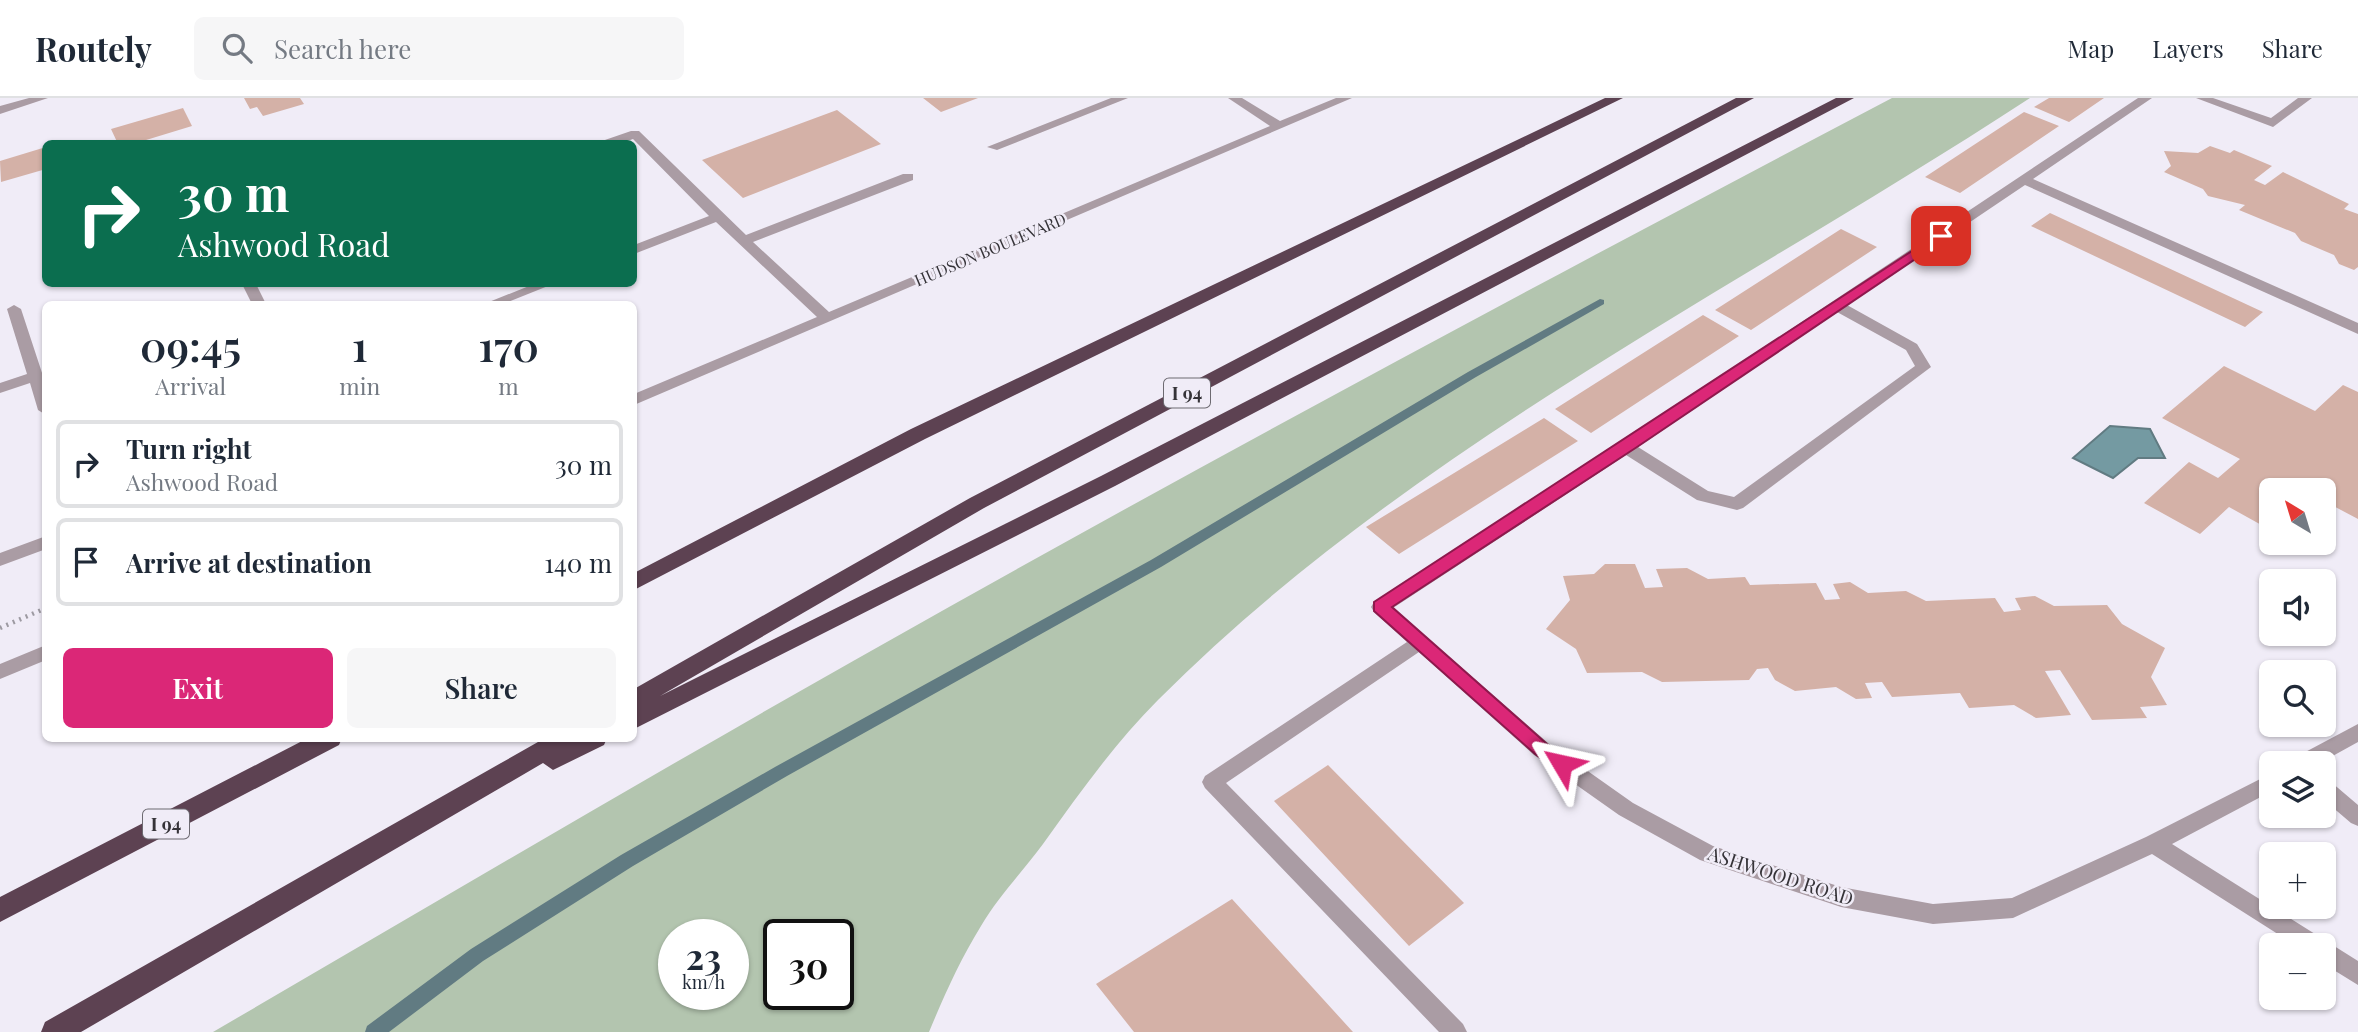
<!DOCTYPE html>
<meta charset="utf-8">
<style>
body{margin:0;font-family:"Playfair Display",serif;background:#f6f6f7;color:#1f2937;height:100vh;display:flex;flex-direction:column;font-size:26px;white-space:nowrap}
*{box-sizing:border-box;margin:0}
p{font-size:23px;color:#747a83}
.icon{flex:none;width:38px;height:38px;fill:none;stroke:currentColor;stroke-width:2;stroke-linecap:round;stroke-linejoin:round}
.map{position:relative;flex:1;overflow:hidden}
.sheet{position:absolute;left:42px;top:203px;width:595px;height:441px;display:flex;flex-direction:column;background:#fff;border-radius:10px;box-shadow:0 2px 5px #0004}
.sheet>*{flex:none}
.banner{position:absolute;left:42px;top:42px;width:595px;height:147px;border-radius:10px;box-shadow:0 2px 5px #0004;background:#0b6e4f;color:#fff;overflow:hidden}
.needle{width:46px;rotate:322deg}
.fabs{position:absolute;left:2259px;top:380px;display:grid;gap:14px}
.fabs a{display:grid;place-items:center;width:77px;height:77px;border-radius:10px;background:#fff;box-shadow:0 2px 5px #0004;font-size:35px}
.speed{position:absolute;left:658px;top:821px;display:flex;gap:14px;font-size:35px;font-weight:700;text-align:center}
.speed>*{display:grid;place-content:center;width:91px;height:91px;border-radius:50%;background:#fff;box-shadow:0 2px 5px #0004;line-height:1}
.speed small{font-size:18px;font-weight:400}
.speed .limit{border:4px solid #111;border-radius:10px;background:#fff;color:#111}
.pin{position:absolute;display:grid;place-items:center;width:60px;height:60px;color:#fff;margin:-30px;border-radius:14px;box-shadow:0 4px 10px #0006}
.me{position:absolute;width:77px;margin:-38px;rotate:306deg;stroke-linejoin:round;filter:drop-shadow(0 0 5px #0008)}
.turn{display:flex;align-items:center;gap:24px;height:147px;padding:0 21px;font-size:32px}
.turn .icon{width:91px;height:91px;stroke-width:2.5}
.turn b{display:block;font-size:49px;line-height:60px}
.eta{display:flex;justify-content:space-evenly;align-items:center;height:119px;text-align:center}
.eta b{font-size:42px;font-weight:600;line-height:49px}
.button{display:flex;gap:14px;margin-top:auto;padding:14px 21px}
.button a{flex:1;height:80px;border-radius:10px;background:#db2777;color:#fff;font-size:28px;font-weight:600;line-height:80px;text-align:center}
.button a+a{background:#f6f6f7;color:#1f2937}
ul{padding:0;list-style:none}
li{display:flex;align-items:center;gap:21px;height:88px;margin:0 14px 10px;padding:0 7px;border:4px solid #e0e1e3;border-radius:10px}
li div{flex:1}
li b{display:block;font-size:26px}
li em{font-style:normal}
header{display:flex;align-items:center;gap:42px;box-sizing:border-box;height:98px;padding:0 35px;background:#fff;border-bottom:2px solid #e0e1e3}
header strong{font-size:33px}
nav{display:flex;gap:38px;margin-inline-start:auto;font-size:24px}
.search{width:490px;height:63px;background:#f6f6f7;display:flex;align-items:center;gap:18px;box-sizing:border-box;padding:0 24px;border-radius:10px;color:#747a83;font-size:26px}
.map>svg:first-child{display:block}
</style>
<header>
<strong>Routely</strong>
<div class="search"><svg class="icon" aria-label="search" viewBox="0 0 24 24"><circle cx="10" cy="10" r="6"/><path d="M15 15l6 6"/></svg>Search here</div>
<nav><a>Map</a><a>Layers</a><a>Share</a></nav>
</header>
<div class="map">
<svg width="2358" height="934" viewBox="0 0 2358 934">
<rect width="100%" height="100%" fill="#f0ecf7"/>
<!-- green -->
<path fill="#b3c5af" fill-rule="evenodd" d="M1892 0H2030C1735 193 1409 350 1158 602 1114 646 1079 696 1043 746 1023 773 998 799 981 828 960 862 944 898 929 934H213C458 791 702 647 949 509 1261 334 1576 166 1892 0ZM674 836H733V896H674ZM779 836H838V896H779Z"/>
<!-- water -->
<path fill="#749aa2" stroke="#617b82" stroke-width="2" d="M2110 328 2150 331 2165 360H2138L2113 380 2073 360Z"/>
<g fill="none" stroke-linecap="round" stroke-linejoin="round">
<!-- stream -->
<path fill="#617b82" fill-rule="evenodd" d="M1600 201 1604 202V206L1476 279 1161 469 787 678 633 768 483 863 389 934H365L367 928 471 851 621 757 775 669 1151 462 1468 274Z"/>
</g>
<!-- building -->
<path fill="#d4b1a7" d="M244 0H300L304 6 263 18 257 9 250 11Z
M923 0H978L941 14Z
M2049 0H2104L2069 24 2034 9Z
M183 10 192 28 133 46H118L111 31Z
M837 12 881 46 743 100 702 62Z
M2024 14 2059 28 1960 95 1925 79Z
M2210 48 2230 55 2234 52 2272 68 2254 82 2265 87 2283 74 2349 106 2344 111 2358 116V169L2354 172 2339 166 2334 157 2301 143 2295 135 2239 112 2245 107 2208 98 2203 91 2164 74 2171 68 2164 53 2198 55Z
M46 49V71L1 84 0 63Z
M2050 115 2263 214 2245 229 2031 128Z
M1841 131 1877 149 1751 232 1715 212Z
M1703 217 1739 238 1591 335 1555 311Z
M2224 268 2315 313 2343 287 2358 294V421L2324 403V392H2302L2288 385 2281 392H2272L2268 404 2272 406V422L2265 429 2229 409 2200 436 2144 405 2189 364 2218 380 2240 361 2162 320Z
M1544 320 1578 343 1399 456 1366 429Z
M1605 466H1635L1645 490 1663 489 1656 471 1687 470 1708 481 1745 479 1750 487 1816 485 1825 502 1840 501 1833 486 1850 484 1868 495 1906 493 1926 503 1995 500 2004 514 2021 512 2015 500 2035 498 2054 508 2107 507 2122 526 2165 550 2151 579 2167 607 2140 609 2147 620 2092 622 2060 572 2045 573 2071 617 2036 620 2014 607 1969 610 1960 595 1892 599 1882 584 1865 585 1872 600 1856 601 1836 589 1795 593 1775 582 1768 570 1757 571 1749 582 1662 584 1642 574 1587 575 1576 551 1546 531 1570 502 1563 478 1594 476Z
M1328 667 1464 805 1409 848 1274 703Z
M1232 801 1353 934H1134L1096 886Z"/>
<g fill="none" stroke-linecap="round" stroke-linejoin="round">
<!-- path -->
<path stroke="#9d9aa2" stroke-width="4.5" stroke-dasharray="2 5" stroke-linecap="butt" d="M0 530 46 510"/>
<!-- minor -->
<path fill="#aa9ca4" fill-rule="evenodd" d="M29 0H48L0 16V8Z
M1111 0H1128L997 52 987 49Z
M1228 0H1242L1280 23 1336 0H1352L634 307V296L817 219 716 124 634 156V147L709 118 633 41 619 46H600L602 43 631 33H639L746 137 903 76H913V82L753 144 829 214 1270 28Z
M2138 0H2152L2033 81 2358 225V236L2025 87 1847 207 1917 246 1931 269 1743 410 1737 412 1697 402 1626 357 1393 510 1548 645 1633 705 1713 748 1841 789 1933 806 2012 800 2146 739 2272 675V693L2172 746 2358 863V887L2324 866V847H2295L2152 756 2013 820 1933 826 1841 809 1700 762 1619 717 1534 657 1419 554 1226 685 1463 926 1467 934H1439L1205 690 1202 684 1205 678 1407 544 1374 514 1371 509 1374 504 1626 341ZM1837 214 1906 252 1915 268 1734 399 1708 393 1638 349Z
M2196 0H2213L2271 20 2298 0H2312L2273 29Z
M242 186H256L266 206H252Z
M534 186H553L503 206H484Z
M14 207 21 211 46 287V317L38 312 30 285 0 295V285L27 276 7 211Z
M46 438V451L0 468V455Z
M46 547V562L0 581V566Z
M2358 626V644L2320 665H2293L2296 659Z
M2324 681 2331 684 2358 707V728L2351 725 2324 702Z"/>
<!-- highway -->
<path fill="#5d4252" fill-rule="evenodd" d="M1605 0H1623L925 341 634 492V475L911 331Z
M1736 0H1754L984 410 660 598 1101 378 1836 0H1854L1115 388 634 631V591L970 400Z
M308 640H342L339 647 0 824V799Z
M545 640H607L604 647 553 672 543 665 81 934H41L45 924Z"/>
</g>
<!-- route -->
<path fill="#db2777" stroke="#8e194d" stroke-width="2" d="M1941 134 1947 138 1945 141 1637 349 1392 509 1547 646 1571 666 1569 671H1556L1535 656 1374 513V504Z"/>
<g text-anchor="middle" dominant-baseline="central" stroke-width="5" stroke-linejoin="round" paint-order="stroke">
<!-- far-street labels -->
<g font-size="16" fill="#353338" stroke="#f0ecf7">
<text transform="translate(990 151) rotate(-23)">HUDSON BOULEVARD</text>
</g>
<!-- shield labels -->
<g fill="#f0ecf7" stroke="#6d6a71" stroke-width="2">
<rect x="1164" y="280.5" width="46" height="29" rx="5"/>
<rect x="143" y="711.5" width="46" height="29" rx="5"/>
</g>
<g font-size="18" font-weight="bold" fill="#353338">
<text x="1187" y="295">I 94</text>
<text x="166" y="726">I 94</text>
</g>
<!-- street labels -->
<g font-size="19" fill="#353338" stroke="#f0ecf7">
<text transform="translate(1781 777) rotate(18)">ASHWOOD ROAD</text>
</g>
</g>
</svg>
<div class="fabs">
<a><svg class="needle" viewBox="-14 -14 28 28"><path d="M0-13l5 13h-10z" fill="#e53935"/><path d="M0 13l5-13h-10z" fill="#747a83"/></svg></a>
<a><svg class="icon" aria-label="sound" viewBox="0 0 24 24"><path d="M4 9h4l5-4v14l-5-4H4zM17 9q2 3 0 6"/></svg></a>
<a><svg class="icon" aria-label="search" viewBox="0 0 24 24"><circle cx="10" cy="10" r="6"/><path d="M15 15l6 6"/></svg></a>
<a><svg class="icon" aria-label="layers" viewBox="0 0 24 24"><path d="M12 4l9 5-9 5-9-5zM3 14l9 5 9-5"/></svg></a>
<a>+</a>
<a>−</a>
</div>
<div class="speed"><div>23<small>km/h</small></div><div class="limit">30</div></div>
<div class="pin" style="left:1941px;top:138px;background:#d93025"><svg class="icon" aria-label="arrive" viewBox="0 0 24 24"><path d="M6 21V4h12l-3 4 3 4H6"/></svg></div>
<svg class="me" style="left:1562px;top:666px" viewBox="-20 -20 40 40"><path d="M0-17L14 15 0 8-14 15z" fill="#db2777" stroke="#fff" stroke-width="4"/></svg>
<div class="banner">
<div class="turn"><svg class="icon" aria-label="right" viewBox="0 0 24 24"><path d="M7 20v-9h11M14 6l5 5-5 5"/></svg><div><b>30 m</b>Ashwood Road</div></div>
</div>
<section class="sheet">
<div class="eta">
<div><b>09:45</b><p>Arrival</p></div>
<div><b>1</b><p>min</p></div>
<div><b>170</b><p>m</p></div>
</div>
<ul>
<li><svg class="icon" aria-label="right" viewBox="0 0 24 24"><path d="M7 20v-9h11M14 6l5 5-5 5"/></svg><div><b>Turn right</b><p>Ashwood Road</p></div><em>30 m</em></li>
<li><svg class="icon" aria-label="arrive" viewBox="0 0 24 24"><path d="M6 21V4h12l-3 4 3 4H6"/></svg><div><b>Arrive at destination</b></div><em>140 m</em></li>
</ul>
<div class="button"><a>Exit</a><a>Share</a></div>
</section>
</div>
